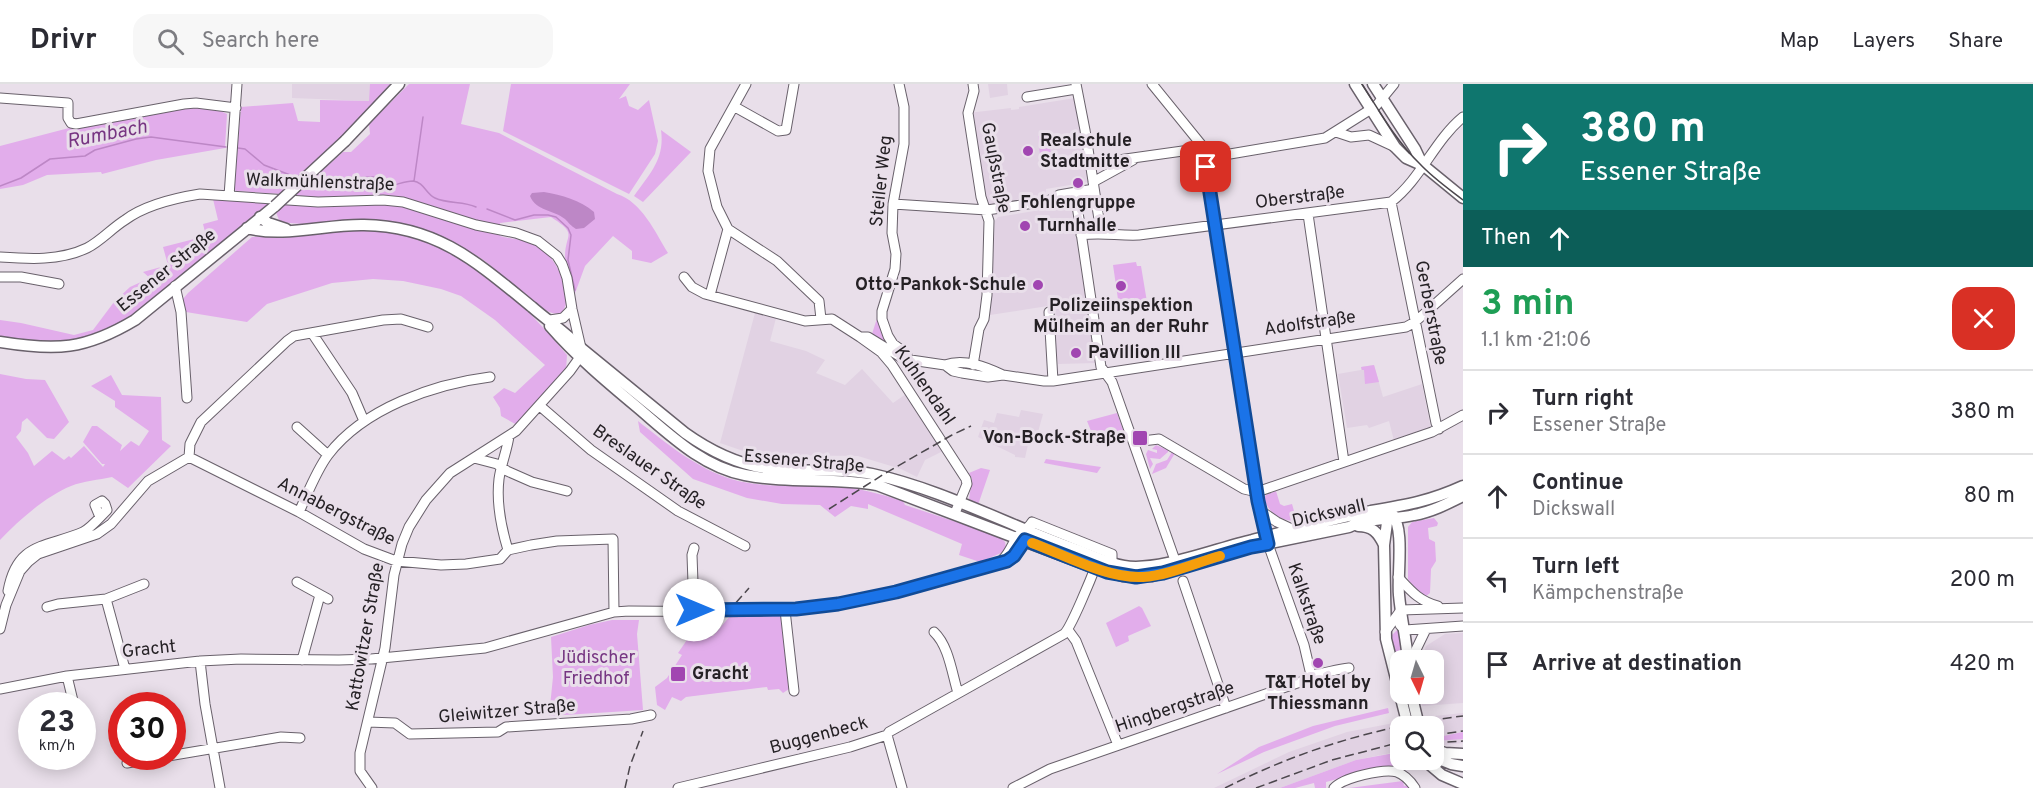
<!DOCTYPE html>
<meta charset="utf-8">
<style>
body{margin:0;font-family:Overpass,sans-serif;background:#f7f7f7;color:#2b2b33;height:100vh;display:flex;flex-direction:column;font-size:22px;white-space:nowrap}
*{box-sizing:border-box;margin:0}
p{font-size:20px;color:#7c7c81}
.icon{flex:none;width:33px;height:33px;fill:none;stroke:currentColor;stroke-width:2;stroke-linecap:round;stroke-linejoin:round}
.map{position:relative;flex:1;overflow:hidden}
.details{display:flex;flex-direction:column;background:#fff;width:570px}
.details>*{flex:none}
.guide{background:#0f766e;color:#fff;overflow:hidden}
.needle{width:39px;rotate:175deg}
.buttons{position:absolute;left:1390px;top:566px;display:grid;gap:12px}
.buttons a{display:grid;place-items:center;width:54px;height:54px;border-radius:12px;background:#fff;box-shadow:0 3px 15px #0003;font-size:30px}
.speed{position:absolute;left:18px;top:608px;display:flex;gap:12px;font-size:30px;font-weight:700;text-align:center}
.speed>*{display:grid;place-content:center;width:78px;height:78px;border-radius:50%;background:#fff;box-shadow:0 3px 15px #0003;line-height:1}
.speed small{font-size:15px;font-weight:400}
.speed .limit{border:9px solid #d22;background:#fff;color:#111}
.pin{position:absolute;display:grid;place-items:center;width:51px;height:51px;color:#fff;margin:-26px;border-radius:12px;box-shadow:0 3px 9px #0006}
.me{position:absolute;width:66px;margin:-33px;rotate:90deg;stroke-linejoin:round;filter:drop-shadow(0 0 4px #0008)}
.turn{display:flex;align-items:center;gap:21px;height:126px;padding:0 18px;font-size:27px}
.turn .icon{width:78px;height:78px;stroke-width:2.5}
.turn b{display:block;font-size:42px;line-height:51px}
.then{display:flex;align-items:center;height:57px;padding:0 18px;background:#0003;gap:12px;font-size:22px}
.round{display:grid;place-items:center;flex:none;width:63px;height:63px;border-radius:18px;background:#f7f7f7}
.headline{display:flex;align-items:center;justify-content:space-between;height:102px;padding:0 18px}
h1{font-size:36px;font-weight:700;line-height:45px;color:#1e9e55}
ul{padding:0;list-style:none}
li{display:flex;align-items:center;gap:18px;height:84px;padding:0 18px;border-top:2px solid #e1e1e2}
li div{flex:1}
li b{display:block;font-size:22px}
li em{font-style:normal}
header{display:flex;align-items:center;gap:36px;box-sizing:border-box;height:84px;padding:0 30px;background:#fff;border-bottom:2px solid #e1e1e2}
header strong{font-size:28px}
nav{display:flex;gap:33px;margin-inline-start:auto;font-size:21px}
.search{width:420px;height:54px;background:#f7f7f7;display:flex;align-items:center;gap:15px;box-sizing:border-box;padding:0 21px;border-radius:18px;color:#7c7c81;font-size:22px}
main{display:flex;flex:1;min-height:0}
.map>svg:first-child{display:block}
</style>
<header>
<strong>Drivr</strong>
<div class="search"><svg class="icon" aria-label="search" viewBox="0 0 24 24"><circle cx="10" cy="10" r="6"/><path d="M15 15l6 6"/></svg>Search here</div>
<nav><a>Map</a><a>Layers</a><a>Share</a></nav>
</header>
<main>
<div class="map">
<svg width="1463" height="704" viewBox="0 0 1463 704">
<rect width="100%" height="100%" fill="#e9dfea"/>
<!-- built -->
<path fill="#e1d2e3" d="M292 0H370V17L292 14Z
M988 0H1007L1008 11 990 14Z
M1075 14 1088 98 1046 105V111L984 121 968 29 1011 24V26L1019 25V23Z
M1064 122 1071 123 1096 279 1058 280 1052 240 1056 234 1054 221 990 231 995 137 998 133Z
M755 229 776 234 770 257 806 267 825 276 816 289 845 301 862 285 893 319 906 310 943 367 925 376 917 393 901 385 858 372 767 371 752 370 720 359Z
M1374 281 1383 313 1422 300 1431 345 1394 357 1389 337 1369 344 1367 341 1347 344 1338 290 1361 286V283Z
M1021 326 1043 330 1038 348 1040 357 1029 356 1025 374 1015 373V371L978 353 984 336 994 339 997 329 1019 333Z
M1463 549V619L1422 622 1421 609H1434V576H1421L1426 562 1445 550Z
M1463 629V659L1434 662V642H1401V667L1356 676 1280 704H1214L1289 668 1347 648 1425 633Z"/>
<!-- green -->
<path fill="#e2adeb" d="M370 0H392L345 51 280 110 236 107 234 104 241 23 293 19 298 37 320 38V16L369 17Z
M409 0H470L461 40 499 49 617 110C642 118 655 148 668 169L651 179 632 175V167L613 152 585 182 574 212C572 200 566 186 565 173 565 149 579 151 551 133L500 139V152C511 155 527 156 537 161 555 171 578 214 560 230 537 231 504 192 486 178 474 169 459 162 446 156 434 150 379 137 366 136 343 135 298 145 279 136L276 128 343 68H351L370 50 369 40Z
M511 0H630L619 15 626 12 629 22 638 26 649 16 658 57 655 70 629 110 503 47Z
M189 23 216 25 227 30 225 64 156 76 102 90 101 88 47 91 23 101 0 105V62L69 44Z
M661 46 691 68 643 118 634 112C650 89 665 75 661 46Z
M1048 51 1051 70 1040 71 1038 52Z
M213 115 270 119 134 230C87 262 54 261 0 253V236L21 239 74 251 93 246 114 218 130 203 150 194 143 188 168 181 163 163 206 152 203 140 218 136Z
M369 145C395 149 422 152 446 164 493 189 533 230 567 271L566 286 517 341 501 332 500 324 493 313 504 304 515 309 545 281 495 236 461 212 441 205 403 197 373 195 332 199 267 220 247 238 186 228 183 215 188 209 252 153Z
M1136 178 1137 182H1141L1147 218 1119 222 1113 181Z
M879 228 889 259 884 261 871 253Z
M1374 281 1379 298 1365 300 1364 286H1362L1361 283Z
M0 290 26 295 45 296 69 338 54 355 47 354 27 334 22 338 21 347 16 353 28 369 34 382 52 367 64 376 69 372 71 374 84 362 103 383 105 380H102L83 358 92 342H97L122 361 120 367 131 357 139 362 149 347 115 323V317L91 302 111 291 122 311 161 313 162 356 171 362 128 404 112 393C99 396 83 397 71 402 46 412 18 437 0 456Z
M1117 329 1126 354 1097 362 1087 337Z
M638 337C666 359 696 384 731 395 763 405 798 400 831 402 856 403 880 410 903 417L905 421 999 452 1005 458 1006 464 1001 469 980 478 959 471 962 460 868 420V425L851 422 835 433 820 421 782 420 747 414 693 395 640 348Z
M1156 361 1168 366V368L1160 375 1150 374 1153 380 1150 385 1146 370 1148 366 1157 369V366L1152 365Z
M1172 368 1175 369 1166 384 1152 390 1156 380 1167 376Z
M1046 375 1101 383 1097 389 1044 379Z
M981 384 990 386 978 421 969 415 972 395 969 389Z
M1276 407 1280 420 1284 422 1292 420 1297 437C1280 437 1269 430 1264 414L1266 411Z
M1434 434 1438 439 1437 442 1428 444 1429 455 1435 458 1436 477 1431 485 1430 509 1424 514 1415 507 1408 495V443L1412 438Z
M1139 522 1142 524 1151 542 1128 552 1129 557 1116 563 1106 539Z
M731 531H778L783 534 790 596 789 605 783 609 779 605 768 606 767 603 686 613 681 617 672 613 665 626 657 621 655 603 667 594 682 571 678 569 691 550 681 542 688 533 713 552Z
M612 536H639L637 550 643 626 549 632 553 593 551 553 589 541Z
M1397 546H1399L1404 576H1401V605L1390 558 1392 551Z
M1388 624 1389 629 1335 642 1264 668 1217 690 1259 663 1313 642Z
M1463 648V655L1434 657V654Z
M1400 668 1395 677V684L1363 688 1326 698V704H1315L1314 699 1295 704H1280L1356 676Z
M1403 697 1404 702 1408 701 1410 704H1349Z"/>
<!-- water -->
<path fill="#bd87c6" d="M544 108C562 111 580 116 594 128L595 135 584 144 576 145C571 142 569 139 565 135 554 126 536 127 530 112L532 109Z"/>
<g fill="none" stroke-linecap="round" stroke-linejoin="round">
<!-- stream -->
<path stroke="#bd87c6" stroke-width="1.5" d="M238 64 245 65 264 81 298 94
M414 97 423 33
M308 98 318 101 346 94 374 93C387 110 397 97 413 97 424 98 426 110 435 114 448 120 463 117 476 123
M0 102 21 94 50 75 85 72 95 66 136 55 151 53 226 63
M487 125 515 136 534 131H548L556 133 568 144 571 151 568 176 575 206"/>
<!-- minor casing -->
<g stroke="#69616b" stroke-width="11">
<path id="minor" d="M746 0 710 65 708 87 717 123 728 145 777 177 819 217 821 235
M899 0 904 23V60L893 120 892 149 896 170 895 185 882 227V235L888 252 893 260 907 270
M973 0 974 7 968 29 981 113 989 137 987 211 984 235 979 245 973 281
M1076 0 1085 46 1101 148
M1152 0 1204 64 1258 417 1268 460 1304 561 1311 591
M1027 13 1076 5
M0 14 68 19V34L71 39 76 40 184 20 196 19 236 24
M735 23 778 47 786 46 794 0
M1336 48 1351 53 1369 51 1395 63
M1090 80 1204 64 1230 70 1325 54 1376 22 1394 0
M1093 98 1133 76
M1075 108 1101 283 1112 298 1177 482
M229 112 237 0
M1391 118 1436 339 1439 345
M893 120 987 126 1048 117 1059 111 1094 105
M1308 130 1344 378
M1081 151C1101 148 1119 152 1139 151L1391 118C1421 95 1434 57 1463 33
M0 173C29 175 60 177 87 164 101 157 112 144 125 136 145 121 175 114 200 110L318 118 383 116 403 118 476 141 516 149 538 157 557 172 562 180 567 194 572 225 581 264 580 273 570 287 516 347 450 389 426 416 409 443 402 460 394 491 385 564 360 669V687L372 704
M0 193H21L59 200
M684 193 692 203 705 210 805 237 832 235 860 253 881 268 892 281 966 395 967 400 955 429
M175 202 181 228 187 314
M710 211 728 145
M1049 228 1053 297
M550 236 563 234 572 225
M312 249 352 309 364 337
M860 253H868L904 275 945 281 953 287 962 289 988 293 1003 291 1044 297H1053L1406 243 1415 238 1463 195
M945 281C964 274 986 283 1003 291
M540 322 591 366 678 427 745 462
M297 343 328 371
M1134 358 1159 355 1244 405 1257 408
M189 373 299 428 364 465 396 477 441 481 466 480 500 475 508 466 531 461 557 457 613 455 614 528
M189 373 190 360 201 338 287 257 294 252 383 236 401 235 428 243
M474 374 497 380 507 387 532 398 567 407
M1257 408 1432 348 1463 331
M1261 427 1277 438 1294 446
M299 428C308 409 316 387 328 371 364 324 434 300 490 293
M508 466C501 443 496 420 499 395 501 380 507 367 509 352
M1003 475C1010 468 1012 460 1017 453 1022 447 1028 445 1032 438L1112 470V479L1106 481
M1398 493C1411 507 1419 517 1438 522
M1183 497 1226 624
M297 498 328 515
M8 507C17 458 45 464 83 448 92 443 100 433 107 426L105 420 102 417 95 421 100 433
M106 515 125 585
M47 523 58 520 106 515 144 500
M785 526 794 607
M694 527 692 471 694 464
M1400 541 1405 546 1463 542
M0 545 6 521 20 487 28 478 38 470 97 450 111 440 148 397 189 373
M1068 546 1076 557 1118 661
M934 548C949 562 952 590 958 609
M1385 548 1401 526 1463 524
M302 576 320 511
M1411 576 1426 545
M200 577 205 620 220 704
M67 592 74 621
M0 605 67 592 200 577 241 575 339 576 371 575 485 564 614 528 629 527C698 527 770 531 839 520 896 511 951 491 1007 477L1019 466 1026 452
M368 638 395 639 410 650 498 648 506 643 631 635 651 631
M887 651 902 704
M53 678 58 672
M127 679 281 653 300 654
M678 704 850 663 887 651 889 648 1064 550C1071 544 1092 492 1097 479
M1013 704 1050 685 1306 596 1311 591C1324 590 1336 585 1349 584
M1334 704C1342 694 1384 684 1397 688 1405 691 1411 698 1415 704"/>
</g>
<!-- major casing -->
<g stroke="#69616b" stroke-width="13">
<path id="major" d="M1355 0 1395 63 1406 74 1424 82 1463 114
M1373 0 1415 65 1423 82
M345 57 399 0
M260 133 268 139 286 145
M247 144C284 154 326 140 364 141 438 142 478 179 532 223 548 237 565 248 581 264L685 349C713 369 746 384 781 386 811 388 842 384 872 390 941 405 1006 440 1072 464 1089 470 1106 479 1124 482 1158 488 1217 464 1252 456 1291 446 1332 435 1371 427 1407 421 1430 417 1463 402
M550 242C576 272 607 298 637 323 669 350 702 383 745 391 789 400 833 393 877 401L1095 484 1123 492H1152L1251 463 1349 443C1369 433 1393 436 1414 431 1431 428 1447 420 1463 412
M0 258C56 267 85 266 135 236L275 122
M1392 429C1405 446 1397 489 1399 511 1401 533 1406 554 1408 576
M1388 431 1384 461 1386 555 1408 642
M1358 442C1372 442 1378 448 1384 461
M1411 609 1419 642
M1434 665 1445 669 1463 670
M1434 673 1451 680 1463 682
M1423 675 1442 691 1463 700"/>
</g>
<!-- minor -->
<use href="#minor" stroke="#fff" stroke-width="9"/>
<!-- major -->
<use href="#major" stroke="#fff" stroke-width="10"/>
<!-- tram -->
<path stroke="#4c474d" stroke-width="1.5" d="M1362 0C1380 28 1396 57 1420 80 1433 94 1449 105 1463 116"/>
<!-- rail -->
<path stroke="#4c474d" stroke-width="1.5" stroke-dasharray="9 4.5" stroke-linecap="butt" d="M829 425 884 390 952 351 971 342
M709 549 749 504
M1434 651 1463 647
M1434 659 1463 657
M625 704 630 682 643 647
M1225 704C1300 666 1379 642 1463 632
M1256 704 1332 676 1401 658"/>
<!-- major-bridge casing -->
<g stroke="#69616b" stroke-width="13" stroke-linecap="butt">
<path id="major-bridge" d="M275 122 345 57"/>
</g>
<!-- major-bridge -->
<use href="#major-bridge" stroke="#fff" stroke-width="10"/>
</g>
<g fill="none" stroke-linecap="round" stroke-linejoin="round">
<!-- route casing -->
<g stroke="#114b97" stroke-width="15">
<path id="route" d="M694 526 796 525 838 520 896 508 1007 477 1014 472 1025 456 1107 488 1136 493 1163 489 1251 463 1268 460 1258 417 1206 83"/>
</g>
<!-- route -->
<use href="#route" stroke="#1a73e8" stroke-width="10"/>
<!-- slow -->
<path stroke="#f59e0b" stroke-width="10" d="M1032 459C1065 471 1108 495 1143 493 1169 491 1195 479 1220 472"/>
</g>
<!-- markers -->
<g fill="#a146b1" stroke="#e9dfea" stroke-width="2">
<circle cx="1028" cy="67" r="6"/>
<circle cx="1078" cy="99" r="6"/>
<circle cx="1025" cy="142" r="6"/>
<circle cx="1038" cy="201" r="6"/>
<circle cx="1121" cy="202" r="6"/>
<circle cx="1076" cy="269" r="6"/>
<rect x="1132" y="346" width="16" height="16" rx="3"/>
<circle cx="1318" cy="579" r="6"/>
<rect x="670" y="582" width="16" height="16" rx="3"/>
</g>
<g text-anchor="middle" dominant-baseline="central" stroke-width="6" stroke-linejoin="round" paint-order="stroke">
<!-- poi labels -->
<g font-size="18" font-weight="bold" fill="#252125" stroke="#e9dfea" text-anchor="start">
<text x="1040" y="57">Realschule<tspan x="1040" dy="21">Stadtmitte</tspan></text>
<text x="1078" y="119" text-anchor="middle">Fohlengruppe</text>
<text x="1037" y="142">Turnhalle</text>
<text x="1026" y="201" text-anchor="end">Otto-Pankok-Schule</text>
<text x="1121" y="222" text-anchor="middle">Polizeiinspektion<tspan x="1121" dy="21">Mülheim an der Ruhr</tspan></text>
<text x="1088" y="269">Pavillion III</text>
<text x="1126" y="354" text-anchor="end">Von-Bock-Straße</text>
<text x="692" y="590">Gracht</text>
<text x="1318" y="599" text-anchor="middle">T&amp;T Hotel by<tspan x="1318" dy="21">Thiessmann</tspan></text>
</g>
<!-- street labels -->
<g font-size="18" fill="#252125" stroke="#e9dfea">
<text transform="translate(995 84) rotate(79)">Gaußstraße</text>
<text transform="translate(882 97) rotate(-84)">Steiler Weg</text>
<text transform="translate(320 99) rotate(2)">Walkmühlenstraße</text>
<text transform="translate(1300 114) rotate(-7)">Oberstraße</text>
<text transform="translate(167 187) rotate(-39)">Essener Straße</text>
<text transform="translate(1430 229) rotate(79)">Gerberstraße</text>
<text transform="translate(1310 240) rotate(-8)">Adolfstraße</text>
<text transform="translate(924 302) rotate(55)">Kuhlendahl</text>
<text transform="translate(804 378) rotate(5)">Essener Straße</text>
<text transform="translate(649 384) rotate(35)">Breslauer Straße</text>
<text transform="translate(336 428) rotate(27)">Annabergstraße</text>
<text transform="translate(1329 430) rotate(-13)">Dickswall</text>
<text transform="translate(1306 520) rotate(71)">Kalkstraße</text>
<text transform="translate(366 553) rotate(-80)">Kattowitzer Straße</text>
<text transform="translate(149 566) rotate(-6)">Gracht</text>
<text transform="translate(1175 624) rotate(-19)">Hingbergstraße</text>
<text transform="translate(507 628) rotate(-5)">Gleiwitzer Straße</text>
<text transform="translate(819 652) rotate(-15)">Buggenbeck</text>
</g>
<!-- park labels -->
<g font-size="18" fill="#763582" stroke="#e9dfea">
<text x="596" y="574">Jüdischer<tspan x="596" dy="21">Friedhof</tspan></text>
</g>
<!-- water labels -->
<g font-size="20" font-style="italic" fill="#773582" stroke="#e9dfea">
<text transform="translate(107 51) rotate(-11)">Rumbach</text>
</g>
</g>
</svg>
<div class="buttons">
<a><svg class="needle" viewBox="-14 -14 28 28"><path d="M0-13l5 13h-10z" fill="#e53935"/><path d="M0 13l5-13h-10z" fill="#7c7c81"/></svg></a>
<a><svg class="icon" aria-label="search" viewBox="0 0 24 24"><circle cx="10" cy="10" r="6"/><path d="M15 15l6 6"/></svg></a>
</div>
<div class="speed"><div>23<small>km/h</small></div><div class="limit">30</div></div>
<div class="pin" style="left:1206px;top:83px;background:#d93025"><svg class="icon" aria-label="arrive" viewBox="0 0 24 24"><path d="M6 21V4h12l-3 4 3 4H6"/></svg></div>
<svg class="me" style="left:694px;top:526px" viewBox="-20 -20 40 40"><circle r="19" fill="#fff"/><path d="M0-13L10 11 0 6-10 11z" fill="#1a73e8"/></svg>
</div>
<section class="details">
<div class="guide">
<div class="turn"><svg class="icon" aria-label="right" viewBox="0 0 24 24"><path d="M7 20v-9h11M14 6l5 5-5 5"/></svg><div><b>380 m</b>Essener Straße</div></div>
<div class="then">Then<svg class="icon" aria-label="ahead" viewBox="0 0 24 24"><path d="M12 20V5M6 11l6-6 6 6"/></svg></div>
</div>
<div class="headline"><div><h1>3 min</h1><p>1.1 km · 21:06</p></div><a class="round" style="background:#d93025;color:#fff"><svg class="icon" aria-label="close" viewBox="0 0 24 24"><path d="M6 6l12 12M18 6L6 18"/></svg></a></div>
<ul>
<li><svg class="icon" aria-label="right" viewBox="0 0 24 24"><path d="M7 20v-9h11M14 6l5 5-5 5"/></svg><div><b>Turn right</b><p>Essener Straße</p></div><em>380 m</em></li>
<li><svg class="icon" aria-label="ahead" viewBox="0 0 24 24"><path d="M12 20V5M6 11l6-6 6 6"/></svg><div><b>Continue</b><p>Dickswall</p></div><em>80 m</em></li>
<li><svg class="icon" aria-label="left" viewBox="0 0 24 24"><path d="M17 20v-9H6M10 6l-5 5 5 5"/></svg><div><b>Turn left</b><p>Kämpchenstraße</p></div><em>200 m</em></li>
<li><svg class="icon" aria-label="arrive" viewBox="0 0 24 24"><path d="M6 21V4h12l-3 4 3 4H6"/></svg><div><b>Arrive at destination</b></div><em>420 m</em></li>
</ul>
</section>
</main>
